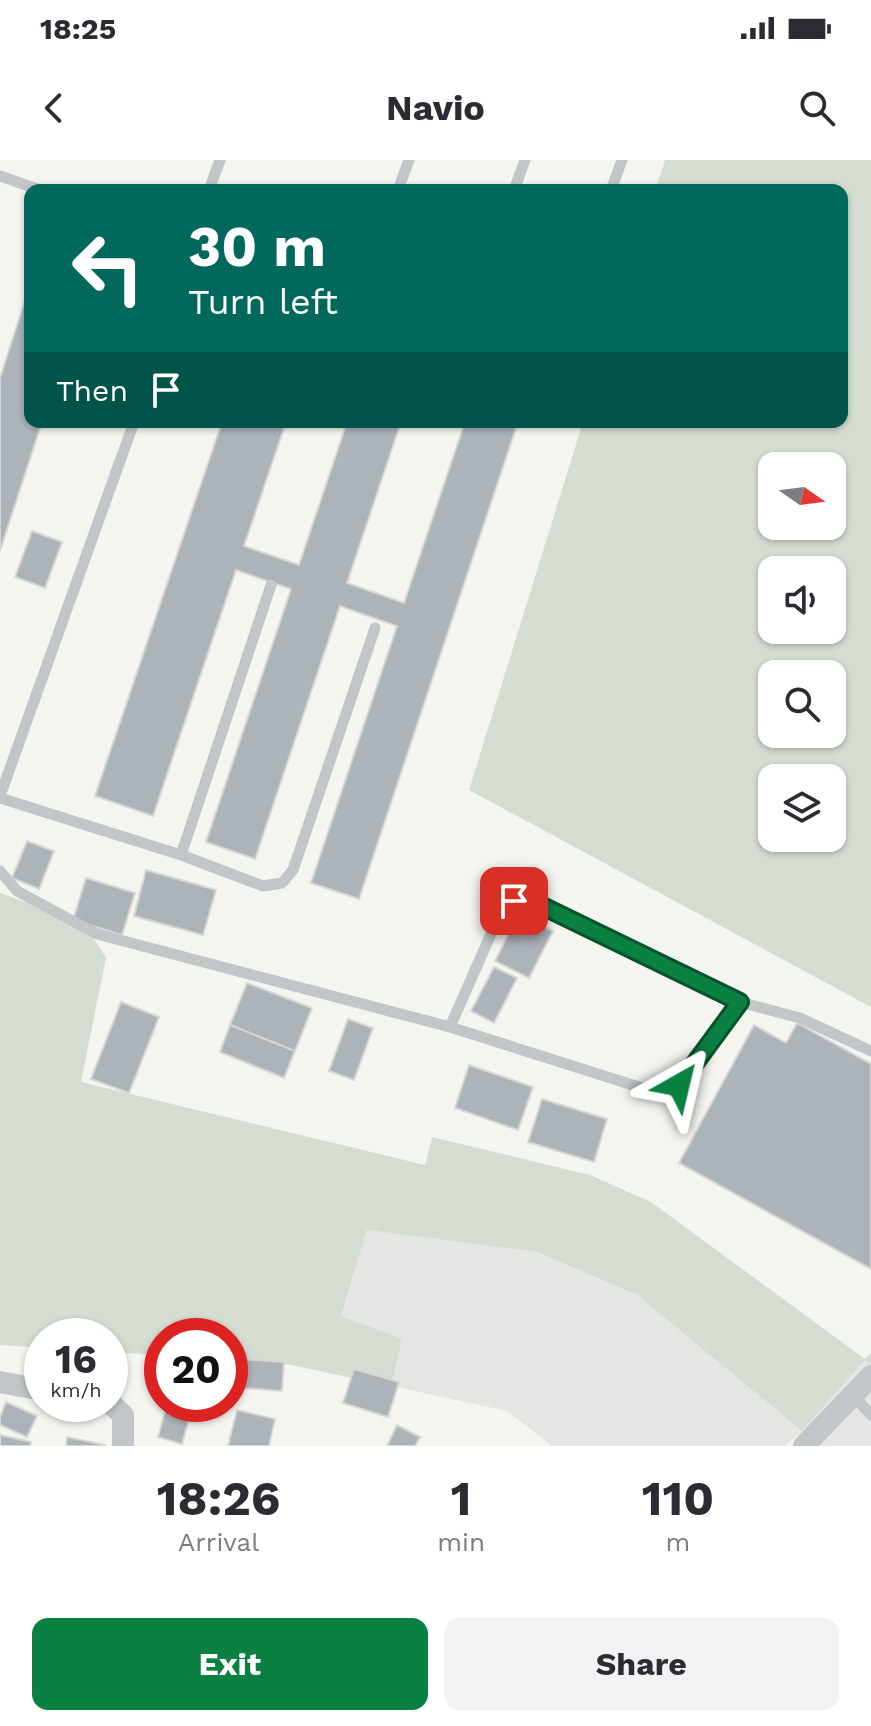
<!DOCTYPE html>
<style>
body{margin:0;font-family:"Work Sans",sans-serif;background:#f2f2f3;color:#2b2b33;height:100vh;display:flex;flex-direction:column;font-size:30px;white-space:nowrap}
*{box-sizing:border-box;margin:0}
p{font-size:26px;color:#7c7c81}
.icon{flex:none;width:44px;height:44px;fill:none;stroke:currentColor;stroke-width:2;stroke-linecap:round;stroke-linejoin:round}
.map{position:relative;height:1286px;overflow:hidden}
.sheet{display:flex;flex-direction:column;background:#fff;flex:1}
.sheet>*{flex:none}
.top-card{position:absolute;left:24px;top:24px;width:824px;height:244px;border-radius:16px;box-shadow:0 2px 6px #0004;background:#00695c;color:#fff;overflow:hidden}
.needle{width:52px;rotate:104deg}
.tools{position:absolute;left:758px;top:292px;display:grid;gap:16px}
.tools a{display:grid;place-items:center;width:88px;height:88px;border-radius:16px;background:#fff;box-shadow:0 2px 6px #0004;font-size:40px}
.speed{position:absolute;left:24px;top:1158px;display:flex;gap:16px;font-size:40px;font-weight:700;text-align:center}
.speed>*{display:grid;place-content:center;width:104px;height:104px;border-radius:50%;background:#fff;box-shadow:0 2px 6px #0004;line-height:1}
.speed small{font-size:20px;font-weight:400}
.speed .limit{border:12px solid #d22;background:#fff;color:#111}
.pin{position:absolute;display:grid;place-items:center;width:68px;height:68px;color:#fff;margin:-34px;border-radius:16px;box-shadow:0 4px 12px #0006}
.me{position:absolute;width:88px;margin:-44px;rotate:37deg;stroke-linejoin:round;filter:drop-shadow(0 0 6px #0008)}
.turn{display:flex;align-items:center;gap:28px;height:168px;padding:0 32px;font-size:36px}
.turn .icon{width:104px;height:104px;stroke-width:2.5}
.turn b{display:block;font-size:56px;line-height:68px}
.then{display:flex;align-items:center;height:76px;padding:0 32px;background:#0003;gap:16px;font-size:30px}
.eta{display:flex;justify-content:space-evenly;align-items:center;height:136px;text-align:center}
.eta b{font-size:48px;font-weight:700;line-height:56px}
.cta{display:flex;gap:16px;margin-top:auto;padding:16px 32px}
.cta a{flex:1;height:92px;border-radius:16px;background:#0b8043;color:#fff;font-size:32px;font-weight:700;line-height:92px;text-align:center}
.cta a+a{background:#f2f2f3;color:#2b2b33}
.status{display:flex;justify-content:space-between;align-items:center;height:56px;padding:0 40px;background:#fff;direction:ltr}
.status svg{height:22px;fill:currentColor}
header{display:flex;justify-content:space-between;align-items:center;height:104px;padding:0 32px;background:#fff;font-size:36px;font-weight:700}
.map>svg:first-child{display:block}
</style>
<div class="status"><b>18:25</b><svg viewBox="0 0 49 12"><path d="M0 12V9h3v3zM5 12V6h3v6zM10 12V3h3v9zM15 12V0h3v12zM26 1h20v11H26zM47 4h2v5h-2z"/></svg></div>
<header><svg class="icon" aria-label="back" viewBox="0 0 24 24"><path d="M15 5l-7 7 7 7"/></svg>Navio<svg class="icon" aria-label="search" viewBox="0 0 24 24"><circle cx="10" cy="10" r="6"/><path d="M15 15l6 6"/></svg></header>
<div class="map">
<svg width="871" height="1286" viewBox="0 0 871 1286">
<rect width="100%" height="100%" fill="#f5f5f0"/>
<!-- built -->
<path fill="#e5e6e4" d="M367 1070 537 1092 637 1135 802 1271 866 1199 871 1203V1286H816L802 1272 784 1286H552L507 1251 391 1226 341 1157Z"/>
<!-- green -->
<path fill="#d5dcd1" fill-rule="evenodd" d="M665 0H871V847L469 630 583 262H842V30H655ZM772 306H832V366H772ZM772 410H832V470H772ZM772 514H832V574H772ZM772 618H832V678H772Z
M0 733 84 763 106 798 81 922 425 1005 432 977 590 1015 651 1042 865 1199 871 1193V1203L865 1200 802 1271 637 1135 537 1092 367 1070 341 1156 402 1179 391 1226 281 1203 230 1200V1176H162V1195L110 1192V1176H42V1188L0 1185Z"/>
<!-- building -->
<path fill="#acb3b9" stroke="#d6d6d3" stroke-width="2" d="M30 125V262H42L0 391V218Z
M222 262H286L244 386 299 405 347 262H401L347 423 404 443 465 262H518L359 739 311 723 397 466 340 446 255 699 206 682 291 429 236 410 153 656 95 636Z
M32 371 62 382 45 428 15 417Z
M27 681 54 691 39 729 12 718Z
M146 710 216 730 203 775 134 756Z
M86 718 135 733 122 775 73 760Z
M519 754 553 771 529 818 495 801Z
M494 807 517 818 494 863 471 851Z
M247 823 312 848 295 891 230 865Z
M121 842 159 857 129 933 91 919Z
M348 859 373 868 354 920 329 911Z
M797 863 871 904V1109L679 1003 754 865 786 883Z
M230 865 295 891 284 918 220 892Z
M469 905 533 927 518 970 455 948Z
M542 939 607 959 594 1002 528 982Z
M230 1198 284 1202 282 1231 230 1227Z
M354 1209 399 1222 388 1257 343 1243Z
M6 1242 37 1256 27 1277 0 1265V1257Z
M167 1244H193L182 1284 158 1277Z
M237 1250 275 1259 269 1286H228Z
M397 1265 420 1277 415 1286H387Z
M0 1275 31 1282 30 1286H0Z
M67 1277 105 1285V1286H66Z"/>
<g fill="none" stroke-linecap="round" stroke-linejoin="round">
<!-- service -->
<path stroke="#c2c6c9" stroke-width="11" d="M0 16 40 30
M209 30 220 0
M398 30 409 0
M514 30 525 0
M611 30 622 0
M0 636 134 262
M0 638 181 695 263 726 282 723 293 710 375 468
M181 695 271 425
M0 711 17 731 97 774 450 867 661 934 679 925 740 842 800 858 871 891
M450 867 502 749 514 741H532L740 842
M853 1235 871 1255"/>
<!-- minor -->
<path stroke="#c2c6c9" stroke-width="22" d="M0 1222 42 1230
M110 1243 123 1255V1286
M804 1286 871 1216"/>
</g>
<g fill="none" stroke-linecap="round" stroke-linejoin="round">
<!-- route casing -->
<g stroke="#07532c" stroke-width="20">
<path id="route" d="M514 741H532L740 842 679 925"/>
</g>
<!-- route -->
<use href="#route" stroke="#0b8043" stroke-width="14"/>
</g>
</svg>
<div class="tools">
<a><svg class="needle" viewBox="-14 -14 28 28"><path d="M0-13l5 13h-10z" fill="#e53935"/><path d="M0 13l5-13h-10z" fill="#7c7c81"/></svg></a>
<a><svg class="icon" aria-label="sound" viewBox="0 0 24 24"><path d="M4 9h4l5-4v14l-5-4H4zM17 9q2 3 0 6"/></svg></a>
<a><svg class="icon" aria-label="search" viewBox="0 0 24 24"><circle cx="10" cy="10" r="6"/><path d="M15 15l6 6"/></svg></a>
<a><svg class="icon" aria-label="layers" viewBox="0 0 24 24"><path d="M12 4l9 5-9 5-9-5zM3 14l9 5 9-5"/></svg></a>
</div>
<div class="speed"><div>16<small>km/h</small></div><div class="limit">20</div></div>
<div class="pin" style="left:514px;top:741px;background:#d93025"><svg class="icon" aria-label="arrive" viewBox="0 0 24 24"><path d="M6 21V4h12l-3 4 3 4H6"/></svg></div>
<svg class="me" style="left:679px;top:925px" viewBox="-20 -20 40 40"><path d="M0-17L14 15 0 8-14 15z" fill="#0b8043" stroke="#fff" stroke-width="4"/></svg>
<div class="top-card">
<div class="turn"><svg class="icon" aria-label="left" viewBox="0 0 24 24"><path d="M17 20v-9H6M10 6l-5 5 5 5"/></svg><div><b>30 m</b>Turn left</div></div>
<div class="then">Then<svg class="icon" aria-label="arrive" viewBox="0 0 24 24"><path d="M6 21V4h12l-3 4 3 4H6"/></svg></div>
</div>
</div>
<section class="sheet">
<div class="eta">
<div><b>18:26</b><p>Arrival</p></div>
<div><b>1</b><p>min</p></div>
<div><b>110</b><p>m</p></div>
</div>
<div class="cta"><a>Exit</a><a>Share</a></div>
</section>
